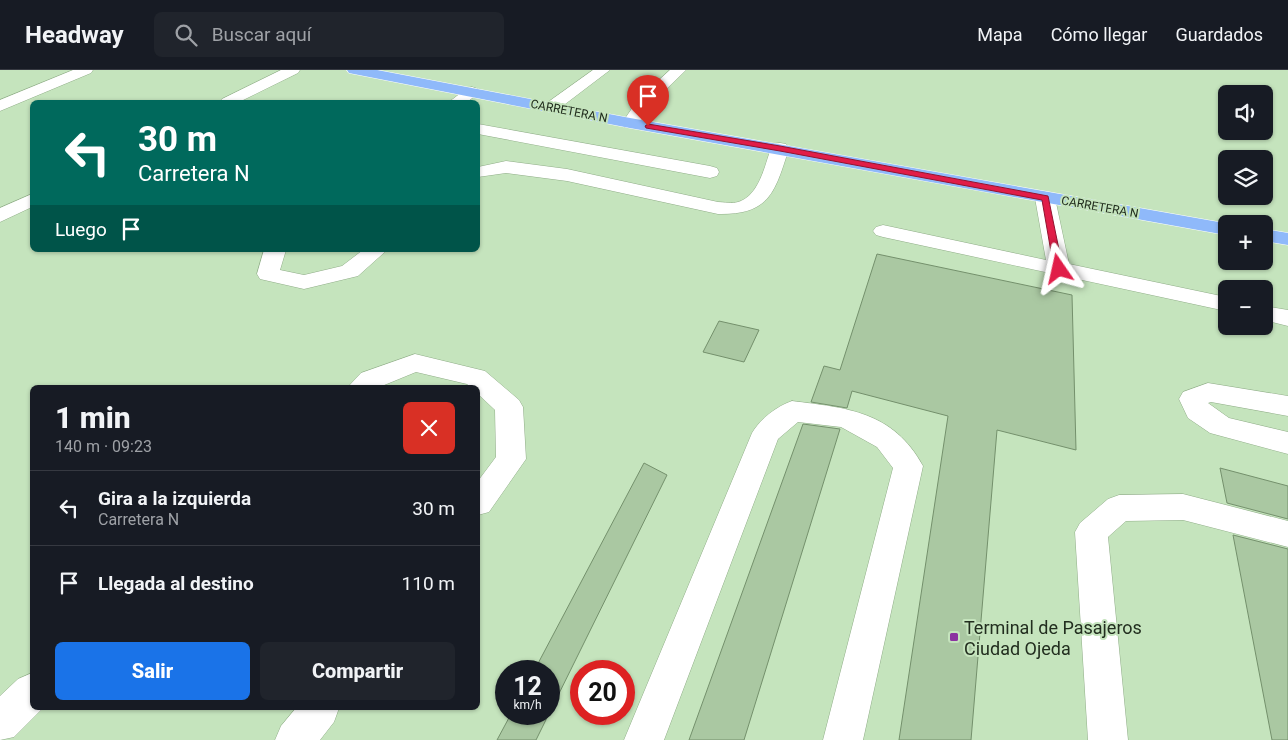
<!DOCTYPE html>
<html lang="es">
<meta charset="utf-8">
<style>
body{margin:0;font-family:Roboto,sans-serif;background:#20242c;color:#f1f3f6;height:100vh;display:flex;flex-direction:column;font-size:19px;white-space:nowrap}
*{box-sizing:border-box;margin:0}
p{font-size:16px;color:#9ea1a6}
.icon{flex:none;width:28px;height:28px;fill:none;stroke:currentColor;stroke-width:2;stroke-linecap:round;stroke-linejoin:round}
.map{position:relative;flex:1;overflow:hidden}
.side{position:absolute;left:30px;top:315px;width:450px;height:325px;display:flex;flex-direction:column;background:#171b24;border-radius:8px;box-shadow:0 1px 4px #0004}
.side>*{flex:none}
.banner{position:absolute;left:30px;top:30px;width:450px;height:152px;border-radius:8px;box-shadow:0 1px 4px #0004;background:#00695c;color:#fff;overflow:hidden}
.tools{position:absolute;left:1218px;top:15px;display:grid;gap:10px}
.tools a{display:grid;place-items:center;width:55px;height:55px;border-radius:8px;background:#171b24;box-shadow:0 1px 4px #0004;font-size:25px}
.speed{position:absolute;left:495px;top:590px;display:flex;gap:10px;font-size:25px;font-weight:700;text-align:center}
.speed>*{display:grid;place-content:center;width:65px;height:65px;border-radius:50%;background:#171b24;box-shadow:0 1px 4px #0004;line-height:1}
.speed small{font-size:12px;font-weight:400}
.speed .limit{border:8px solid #d22;background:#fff;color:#111}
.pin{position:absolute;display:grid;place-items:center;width:42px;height:42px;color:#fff;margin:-51px -21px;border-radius:50% 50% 50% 0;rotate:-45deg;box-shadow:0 0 5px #0007}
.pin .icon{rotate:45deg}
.me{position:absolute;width:55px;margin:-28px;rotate:349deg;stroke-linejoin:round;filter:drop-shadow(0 0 4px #0008)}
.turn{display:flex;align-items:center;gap:18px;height:105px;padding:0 25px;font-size:22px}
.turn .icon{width:65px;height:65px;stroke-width:2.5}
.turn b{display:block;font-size:35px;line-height:42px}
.then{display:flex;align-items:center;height:48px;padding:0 25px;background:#0003;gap:10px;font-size:19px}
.round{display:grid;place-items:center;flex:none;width:52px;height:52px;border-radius:8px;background:#20242c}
.headline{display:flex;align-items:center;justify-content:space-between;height:85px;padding:0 25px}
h1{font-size:30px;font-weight:800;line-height:38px}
.action{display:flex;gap:10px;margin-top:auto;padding:10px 25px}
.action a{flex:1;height:58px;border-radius:8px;background:#1a73e8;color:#fff;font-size:20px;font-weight:800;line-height:58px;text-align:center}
.action a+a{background:#20242c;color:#f1f3f6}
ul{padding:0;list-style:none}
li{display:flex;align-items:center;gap:15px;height:75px;padding:0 25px;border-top:1px solid #363941}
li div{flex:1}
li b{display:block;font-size:19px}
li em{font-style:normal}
header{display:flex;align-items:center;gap:30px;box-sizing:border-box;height:70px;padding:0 25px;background:#171b24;border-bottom:1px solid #363941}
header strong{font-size:24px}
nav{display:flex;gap:28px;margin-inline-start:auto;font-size:18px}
.search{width:350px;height:45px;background:#20242c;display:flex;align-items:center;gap:12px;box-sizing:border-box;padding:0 18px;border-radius:8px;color:#9ea1a6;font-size:19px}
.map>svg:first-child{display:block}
</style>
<header>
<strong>Headway</strong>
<div class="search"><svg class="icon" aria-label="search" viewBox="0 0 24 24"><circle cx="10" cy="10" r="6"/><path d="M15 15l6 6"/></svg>Buscar aquí</div>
<nav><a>Mapa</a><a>Cómo llegar</a><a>Guardados</a></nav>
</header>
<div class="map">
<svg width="1288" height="670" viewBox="0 0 1288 670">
<rect width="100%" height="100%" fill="#c5e4bd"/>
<!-- building -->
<path fill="#aac8a2" stroke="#74906c" d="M877 184 1072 225 1076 380 997 360 971 670H899L948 346 852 321 847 338 811 332 824 296 840 300Z
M719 251 759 260 744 292 703 282Z
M803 354 840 359 744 670H689Z
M644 393 667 405 536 670H497L511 644H549V601H534Z
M1220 398 1288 416V449L1227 433Z
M1233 465 1288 479V670H1272Z"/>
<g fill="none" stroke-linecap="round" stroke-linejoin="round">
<!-- minor casing -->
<g stroke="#90ad88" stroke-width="1">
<path id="minor" d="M73 0H93L91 3 0 41V30Z
M281 0H300L298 3 239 32H220L222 29Z
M593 0H610L556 41H544L542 38 544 35Z
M670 0H686L651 34 636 57H624L622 53 639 28Z
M472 17 478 19 480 22 467 32H449L466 19Z
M478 54 710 96 717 98 719 102 717 106 710 108 478 64Z
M780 73 786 74 789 78C775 122 770 145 718 144L567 111 506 103 478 107V97L506 91 567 99 718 132C724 132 732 134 738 132 759 126 765 95 771 78L774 74Z
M1045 122 1052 124 1055 128 1069 194 1226 227V241L883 167 876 165 873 161 876 157 883 155 1046 190 1035 128 1038 124Z
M32 124V137L0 152V138Z
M264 180H286L280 200 304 205 342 196 363 180H387L358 206 304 219 260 209 257 204Z
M1264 236 1288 240V256L1264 250Z
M415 284 485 301 519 330 523 337 526 389 489 442 478 445V411L496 387 495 340 478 324V318H471L467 314 416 302 377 318H347L361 303Z
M1208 313 1288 326V346L1211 332 1208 333 1229 348 1288 362V384L1210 363 1188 348 1179 329 1183 322Z
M792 331C847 338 893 341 923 396L863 670H823L893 398 877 377 841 357 798 352 778 369 664 670H624L752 363C760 349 777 336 792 331Z
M1183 424 1288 451V477L1183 450 1126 451 1108 467 1128 670H1088L1075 462 1080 453 1108 429 1119 425Z
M32 603V638H43L14 667 0 670V626L18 609Z
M296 638H339L334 652 320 670H275L281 656Z"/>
</g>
<!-- major casing -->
<g stroke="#fff" stroke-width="1">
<path id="major" d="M347 0H377L630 48 1230 154H1226V165L630 58 354 4 349 3Z
M1264 159 1288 163V175L1264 171Z"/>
</g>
<!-- minor -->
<use href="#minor" fill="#fff" fill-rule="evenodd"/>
<!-- major -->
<use href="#major" fill="#8fb9fa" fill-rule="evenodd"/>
</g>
<!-- route -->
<path fill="#e11d48" stroke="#92132f" d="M648 54 780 76 1048 126 1063 199 1059 202 1054 199 1042 130 780 81 646 58 645 56Z"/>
<!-- markers -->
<rect fill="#8b33a0" stroke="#c5e4bd" stroke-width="2" x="949" y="562" width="10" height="10" rx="2.5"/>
<g text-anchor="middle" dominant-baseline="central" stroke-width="4" stroke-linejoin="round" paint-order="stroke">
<!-- far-street labels -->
<g font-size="12" fill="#222e1f" stroke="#c5e4bd">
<text transform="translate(569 41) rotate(11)">CARRETERA N</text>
<text transform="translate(1100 137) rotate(10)">CARRETERA N</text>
</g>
<!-- near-poi labels -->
<g font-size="18" fill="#222e1f" stroke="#c5e4bd" text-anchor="start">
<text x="964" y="557">Terminal de Pasajeros<tspan x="964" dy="21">Ciudad Ojeda</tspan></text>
</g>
</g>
</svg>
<div class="tools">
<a><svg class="icon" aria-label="sound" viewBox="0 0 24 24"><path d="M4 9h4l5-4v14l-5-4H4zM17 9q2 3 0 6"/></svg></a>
<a><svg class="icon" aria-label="layers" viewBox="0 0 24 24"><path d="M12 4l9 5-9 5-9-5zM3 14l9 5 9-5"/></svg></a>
<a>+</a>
<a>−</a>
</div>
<div class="speed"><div>12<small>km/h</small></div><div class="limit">20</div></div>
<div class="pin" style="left:648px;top:56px;background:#d93025"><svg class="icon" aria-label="arrive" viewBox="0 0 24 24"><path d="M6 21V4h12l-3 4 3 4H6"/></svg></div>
<svg class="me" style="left:1059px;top:199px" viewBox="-20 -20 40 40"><path d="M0-17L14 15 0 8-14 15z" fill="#e11d48" stroke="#fff" stroke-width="4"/></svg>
<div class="banner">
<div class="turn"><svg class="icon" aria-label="left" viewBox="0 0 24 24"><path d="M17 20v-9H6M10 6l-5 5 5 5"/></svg><div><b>30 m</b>Carretera N</div></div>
<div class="then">Luego<svg class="icon" aria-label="arrive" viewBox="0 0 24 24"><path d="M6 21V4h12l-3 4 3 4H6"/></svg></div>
</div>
<section class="side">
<div class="headline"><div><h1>1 min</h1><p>140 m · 09:23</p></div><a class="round" style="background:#d93025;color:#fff"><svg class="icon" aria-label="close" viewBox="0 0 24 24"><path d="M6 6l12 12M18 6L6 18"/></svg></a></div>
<ul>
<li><svg class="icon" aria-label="left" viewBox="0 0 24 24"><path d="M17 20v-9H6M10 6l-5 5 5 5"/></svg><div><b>Gira a la izquierda</b><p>Carretera N</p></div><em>30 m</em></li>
<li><svg class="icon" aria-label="arrive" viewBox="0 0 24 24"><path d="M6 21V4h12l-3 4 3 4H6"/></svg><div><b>Llegada al destino</b></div><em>110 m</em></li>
</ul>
<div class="action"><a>Salir</a><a>Compartir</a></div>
</section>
</div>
